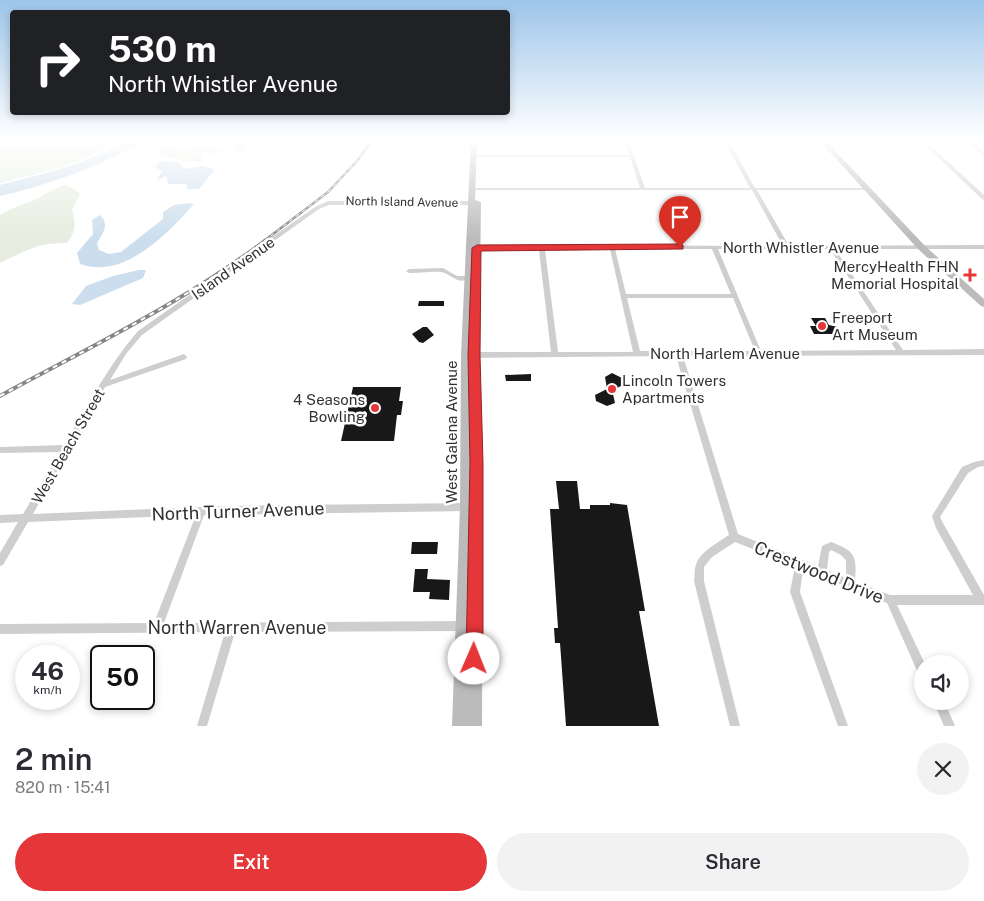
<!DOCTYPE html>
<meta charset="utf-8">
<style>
body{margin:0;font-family:"Public Sans",sans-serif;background:#f2f2f3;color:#2b2b33;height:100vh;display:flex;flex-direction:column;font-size:19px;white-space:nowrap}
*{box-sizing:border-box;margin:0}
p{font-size:16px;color:#7c7c81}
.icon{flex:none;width:28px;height:28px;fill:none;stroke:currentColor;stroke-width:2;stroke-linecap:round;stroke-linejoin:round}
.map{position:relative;height:726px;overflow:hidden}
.panel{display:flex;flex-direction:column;background:#fff;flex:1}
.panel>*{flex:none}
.banner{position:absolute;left:10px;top:10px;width:500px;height:105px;border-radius:5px;box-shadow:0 2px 8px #0003;background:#202124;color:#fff;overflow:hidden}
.fabs{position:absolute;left:914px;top:655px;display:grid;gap:10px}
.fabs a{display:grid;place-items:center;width:55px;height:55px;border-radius:50%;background:#fff;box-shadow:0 2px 8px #0003;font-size:25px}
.speed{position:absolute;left:15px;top:645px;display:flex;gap:10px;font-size:25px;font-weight:700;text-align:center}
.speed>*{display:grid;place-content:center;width:65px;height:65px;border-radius:50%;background:#fff;box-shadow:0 2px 8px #0003;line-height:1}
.speed small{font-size:12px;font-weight:400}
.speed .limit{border:2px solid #111;border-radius:8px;background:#fff;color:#111}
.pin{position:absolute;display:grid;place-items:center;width:42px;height:42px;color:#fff;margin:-51px -21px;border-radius:50% 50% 50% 0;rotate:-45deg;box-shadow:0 0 5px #0007}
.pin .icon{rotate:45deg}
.me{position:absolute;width:55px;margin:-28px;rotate:1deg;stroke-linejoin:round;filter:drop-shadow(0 0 4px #0008)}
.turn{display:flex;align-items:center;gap:18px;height:105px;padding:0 15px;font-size:22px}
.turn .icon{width:65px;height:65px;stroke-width:2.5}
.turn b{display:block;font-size:35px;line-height:42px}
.round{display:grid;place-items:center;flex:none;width:52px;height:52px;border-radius:26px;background:#f2f2f3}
.headline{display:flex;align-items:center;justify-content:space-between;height:85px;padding:0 15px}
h1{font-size:30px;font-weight:600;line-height:38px}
.action{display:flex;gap:10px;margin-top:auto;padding:10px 15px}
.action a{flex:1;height:58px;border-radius:30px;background:#e53639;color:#fff;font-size:20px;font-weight:600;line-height:58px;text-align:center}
.action a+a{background:#f2f2f3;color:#2b2b33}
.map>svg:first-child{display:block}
</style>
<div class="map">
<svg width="984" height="726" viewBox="0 0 984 726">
<rect width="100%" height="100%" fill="#fff"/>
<!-- green -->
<path fill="#e6eddf" d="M0 139H114C83 167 39 172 0 183Z
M177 141 181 142 168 148 189 150 199 147 218 149 235 145 242 141 250 143 241 153 235 154 236 149 231 148 206 156 210 152H194L201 155 202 162 178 160 153 152Z
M66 185 76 190 80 194 72 210C76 223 76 232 67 243 36 243 27 250 0 263V215C11 208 22 205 33 200 46 195 52 188 66 185Z"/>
<!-- water -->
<path fill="#ccdeed" d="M128 139H145C115 162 38 188 0 196V185C44 173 89 165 128 139Z
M160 161 178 162 185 169 201 166 215 169 199 189H186L188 186 186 184H168L166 176 157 181 162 171 155 167Z
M188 203 194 204C167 234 124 280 80 264L77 253 93 234 92 220 100 215C110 224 103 233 97 243L99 250 109 254 121 252 163 219V212L174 205Z
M139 270H146L143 278 80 305 72 304 86 286 113 276Z"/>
<!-- building -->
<path fill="#181818" d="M419 301H444V306H418Z
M811 318H825L829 325 838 327 842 334H814L810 326H816Z
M423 327H427L434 335 423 343 419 342 412 334Z
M612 373 622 378 623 385 615 389 613 394 615 403 607 406 596 401 595 395 607 389 605 377Z
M531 374V381H506L505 375Z
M353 387H401L399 401H403L401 415H397L394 441H341Z
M556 481H577L580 509H590V505H610V503L627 505 645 611H639L659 726H566L560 643H555L554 628H558L550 509H559Z
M412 542H438L437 554H411Z
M415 569H428L427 579 450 580 449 600 429 599 430 592H413Z"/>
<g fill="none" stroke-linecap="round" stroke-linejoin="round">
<!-- street -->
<path fill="#cecece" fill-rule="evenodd" d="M624 139H628V141H724L723 139H727L728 141H826V143H730L755 188H867L869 189 867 190H757L789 246 984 245V249H835L903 350 984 349V355L683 356 738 534 818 566 822 546 831 542C855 551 857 555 855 581L890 595H973L936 528 932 516 962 467 974 462 984 460V466L978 467 968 473 940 517 943 523 984 595V605H897L925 664H922V674L918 673 887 603 803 569 800 592 848 726H838L790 592 795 566 735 542 712 557 704 567V581L740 726H730L694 581C695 576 694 569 696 565 699 552 719 542 729 535L676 356 469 358 466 355 469 352H551L539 250H472L469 248 470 247 542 245 783 246 752 190H471L469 189 471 188H640L630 157H473L471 156 473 155H629L624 140ZM629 143H725L750 188H645ZM610 249 633 352H558L545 250ZM615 249H712L731 294H626ZM718 249H830L896 350 761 351ZM627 298H733L755 351H640ZM831 550 841 555 846 560V578L827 570 829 552Z
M919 139H923L984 195V200L982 199Z
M963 139H967L984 153V156Z
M328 201H477L480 203 477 205H329L319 209 142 335 126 354 110 380 184 354 187 357 186 359 105 387 33 514 222 506 468 503 471 504 472 507 471 510 468 511 204 515 164 623 464 621 467 623 469 626 467 629 464 631 235 632 207 726H197L225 632 0 634V624L154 623 196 515 28 522 3 565 0 566V553L18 522 0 523V515L23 514 60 452 0 453V447L64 445C87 406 108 366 138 331L315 207Z
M443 268 457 276H468L471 278C457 286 452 274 441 272 436 271 416 273 409 273L406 271 409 269Z
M933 701H944L955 726H944Z"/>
<!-- secondary -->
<path fill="#bbb" fill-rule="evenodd" d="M471 139H477L475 200 481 202 479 355 483 463 482 726H452L460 507 461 355Z
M818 139H824L925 246 984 299V307L981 306 919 250Z"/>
<!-- rail-far1 casing -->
<g stroke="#868686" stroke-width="2.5">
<path id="rail-far1" d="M264 241 328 192 357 161 373 139"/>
</g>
<!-- rail casing -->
<g stroke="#868686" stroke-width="4">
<path id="rail" d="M0 396C90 347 184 302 266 240"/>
</g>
<!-- rail-far1 -->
<use href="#rail-far1" stroke="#fff" stroke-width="1" stroke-dasharray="4" stroke-linecap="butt"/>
<!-- rail -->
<use href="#rail" stroke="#fff" stroke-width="2" stroke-dasharray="5" stroke-linecap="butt"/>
</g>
<!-- sky -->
<linearGradient id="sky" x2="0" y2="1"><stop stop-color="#9dc5ea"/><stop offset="0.58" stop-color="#fff"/><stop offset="1" stop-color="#fff" stop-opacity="0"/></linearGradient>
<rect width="984" height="240" fill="url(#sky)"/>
<!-- route -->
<path fill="#e53639" stroke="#952325" d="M680 244 683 245V249L481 251 480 355 483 463V659L480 665 474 667 468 665 466 659 470 463 468 355 472 248 477 245Z"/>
<!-- markers -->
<g fill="#e53639" stroke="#fff" stroke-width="2">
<path d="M967.5 267.5h5v5h5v5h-5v5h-5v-5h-5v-5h5z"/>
<circle cx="822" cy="326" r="5"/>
<circle cx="612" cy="389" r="5"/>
<circle cx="375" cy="408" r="5"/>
</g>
<g text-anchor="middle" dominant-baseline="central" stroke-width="5" stroke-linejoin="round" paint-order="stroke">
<!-- far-street labels -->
<g font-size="12" fill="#313131" stroke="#fff">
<text transform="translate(402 202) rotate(1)">North Island Avenue</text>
</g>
<!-- street labels -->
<g font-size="15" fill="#313131" stroke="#fff">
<text x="801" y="247">North Whistler Avenue</text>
<text transform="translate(233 268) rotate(-35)">Island Avenue</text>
<text x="725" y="353">North Harlem Avenue</text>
<text transform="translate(451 432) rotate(-90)">West Galena Avenue</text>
<text transform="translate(68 446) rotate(-60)">West Beach Street</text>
</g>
<!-- poi labels -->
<g font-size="15" fill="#313131" stroke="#fff" text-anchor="end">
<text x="959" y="266">MercyHealth FHN<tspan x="959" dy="17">Memorial Hospital</tspan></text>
<text x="832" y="317" text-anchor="start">Freeport<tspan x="832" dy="17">Art Museum</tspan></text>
<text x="622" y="380" text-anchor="start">Lincoln Towers<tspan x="622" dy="17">Apartments</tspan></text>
<text x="365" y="399">4 Seasons<tspan x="365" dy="17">Bowling</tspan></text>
</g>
<!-- near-street labels -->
<g font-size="18" fill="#313131" stroke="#fff">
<text transform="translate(238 511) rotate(-2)">North Turner Avenue</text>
<text transform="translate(819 572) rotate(22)">Crestwood Drive</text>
<text x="237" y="627">North Warren Avenue</text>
</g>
</g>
</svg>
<div class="fabs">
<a><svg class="icon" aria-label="sound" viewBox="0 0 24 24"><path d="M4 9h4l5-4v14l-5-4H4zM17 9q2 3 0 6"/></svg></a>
</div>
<div class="speed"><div>46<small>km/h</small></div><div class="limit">50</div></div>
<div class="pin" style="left:680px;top:247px;background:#d93025"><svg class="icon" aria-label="arrive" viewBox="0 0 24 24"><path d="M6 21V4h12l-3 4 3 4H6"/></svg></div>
<svg class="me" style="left:474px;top:659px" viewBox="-20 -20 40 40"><circle r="19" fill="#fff"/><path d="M0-13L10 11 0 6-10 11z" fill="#e53639"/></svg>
<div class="banner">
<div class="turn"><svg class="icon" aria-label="right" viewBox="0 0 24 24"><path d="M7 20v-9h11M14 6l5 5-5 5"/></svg><div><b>530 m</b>North Whistler Avenue</div></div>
</div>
</div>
<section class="panel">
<div class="headline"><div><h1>2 min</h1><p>820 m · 15:41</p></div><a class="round"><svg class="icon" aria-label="close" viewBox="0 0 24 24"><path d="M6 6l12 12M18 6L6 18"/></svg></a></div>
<div class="action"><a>Exit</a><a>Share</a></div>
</section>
